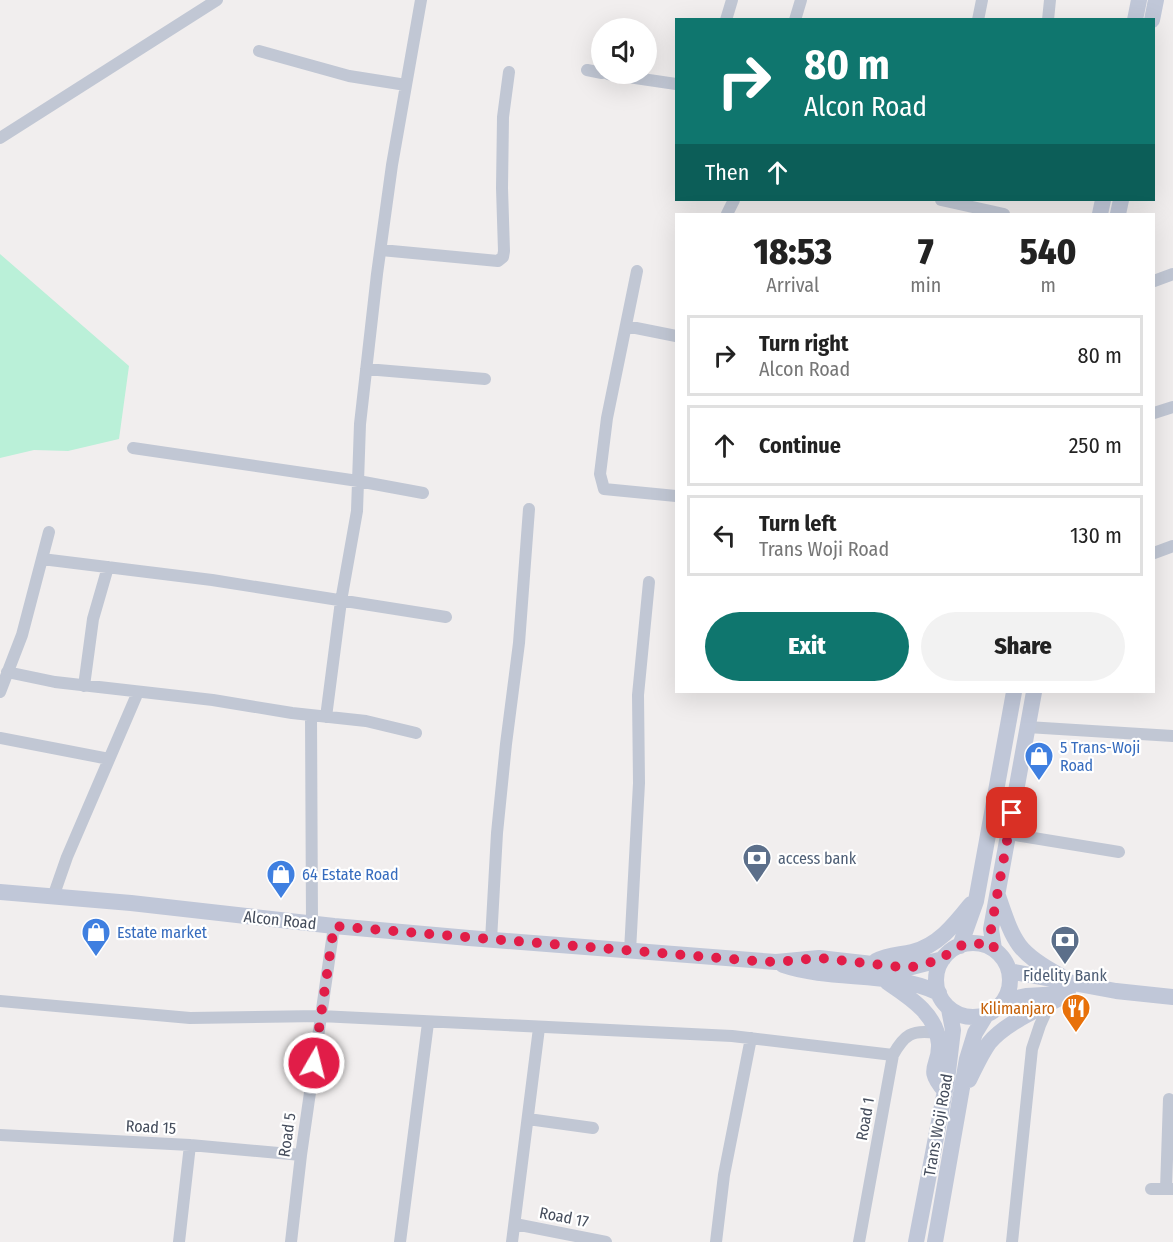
<!DOCTYPE html>
<style>
body{margin:0;font-family:"Fira Sans Condensed",sans-serif;background:#f2f2f2;color:#222;height:100vh;display:flex;flex-direction:column;font-size:22px;white-space:nowrap}
*{box-sizing:border-box;margin:0}
p{font-size:20px;color:#767676}
.icon{flex:none;width:33px;height:33px;fill:none;stroke:currentColor;stroke-width:2;stroke-linecap:round;stroke-linejoin:round}
.map{position:relative;flex:1;overflow:hidden}
.drawer{position:absolute;left:675px;top:213px;width:480px;height:480px;display:flex;flex-direction:column;background:#fff;border-radius:0px;box-shadow:0 6px 24px #0002}
.drawer>*{flex:none}
.guide{position:absolute;left:675px;top:18px;width:480px;height:183px;border-radius:0px;box-shadow:0 6px 24px #0002;background:#0f766e;color:#fff;overflow:hidden}
.buttons{position:absolute;left:591px;top:18px;display:grid;gap:12px}
.buttons a{display:grid;place-items:center;width:66px;height:66px;border-radius:50%;background:#fff;box-shadow:0 6px 24px #0002;font-size:30px}
.pin{position:absolute;display:grid;place-items:center;width:51px;height:51px;color:#fff;margin:-26px;border-radius:12px;box-shadow:0 3px 9px #0006}
.me{position:absolute;width:66px;margin:-33px;rotate:8deg;stroke-linejoin:round;filter:drop-shadow(0 0 4px #0008)}
.turn{display:flex;align-items:center;gap:21px;height:126px;padding:0 30px;font-size:27px}
.turn .icon{width:78px;height:78px;stroke-width:2.5}
.turn b{display:block;font-size:42px;line-height:51px}
.then{display:flex;align-items:center;height:57px;padding:0 30px;background:#0003;gap:12px;font-size:22px}
.eta{display:flex;justify-content:space-evenly;align-items:center;height:102px;text-align:center}
.eta b{font-size:36px;font-weight:800;line-height:42px}
.cta{display:flex;gap:12px;margin-top:auto;padding:12px 30px}
.cta a{flex:1;height:69px;border-radius:36px;background:#0f766e;color:#fff;font-size:24px;font-weight:800;line-height:69px;text-align:center}
.cta a+a{background:#f2f2f2;color:#222}
ul{padding:0;list-style:none}
li{display:flex;align-items:center;gap:18px;height:81px;margin:0 12px 9px;padding:0 18px;border:3px solid #e0e0e0;border-radius:0px}
li div{flex:1}
li b{display:block;font-size:22px}
li em{font-style:normal}
.map>svg:first-child{display:block}
</style>
<div class="map">
<svg width="1173" height="1242" viewBox="0 0 1173 1242">
<rect width="100%" height="100%" fill="#f1eeee"/>
<!-- green -->
<path fill="#baf0d8" d="M0 254 129 366 119 439 68 451 34 450 0 458Z"/>
<g fill="none" stroke-linecap="round" stroke-linejoin="round">
<!-- minor -->
<path stroke="#c1c7d4" stroke-width="12" d="M726 20 732 0
M795 20 801 0
M978 20 982 0
M1048 20 1050 0
M259 51 349 76 406 85
M587 70 602 73
M608 74 676 84
M0 138 217 0
M941 200 1004 214
M727 214 734 200
M381 250 498 261 503 257 504 251 502 188 503 117 509 72
M637 271 607 418 600 474 604 489 676 496
M1154 281 1173 274
M626 326 676 336
M366 369 485 379
M1154 413 1173 407
M133 448 358 481 423 493
M1154 553 1173 546
M42 559 212 580 446 617
M7 672 55 682 213 700 292 713 366 721 416 733
M84 686 93 619 108 567
M0 692 22 635 49 532
M311 716 312 923
M326 717 341 601 357 511 360 424 377 274 392 165 421 0
M1027 727 1173 736
M0 738 109 759
M1009 834 1119 852
M53 897 67 857 138 692
M491 940 497 833 506 744 519 643 529 509
M630 951 639 783 638 695 649 582
M0 1001 190 1018 320 1016 732 1036 893 1055
M528 1119 593 1128
M0 1135 190 1145 301 1155
M1151 1189H1172
M1166 1189 1169 1099
M515 1224 606 1242
M179 1242 190 1145
M291 1242 301 1155 334 926
M400 1242 428 1023
M512 1242 539 1028
M716 1242 724 1175 751 1038
M859 1242 893 1055C904 1035 912 1029 936 1033
M1012 1242 1032 1049 1040 1025 1050 1003"/>
<!-- secondary -->
<path stroke="#c0c7d8" stroke-width="16" d="M1135 20 1139 0
M1152 20 1156 0
M1100 214 1103 200
M1118 214 1121 200
M0 892 131 903 334 926 469 938 776 962 819 958 908 968 943 959
M998 896C1014 942 1016 952 1061 976
M936 980a37 37 0 1 1 74 0a37 37 0 1 1-74 0Z
M960 946 976 901 1014 692
M994 949 991 929 1034 692
M876 961C888 954 899 955 912 952 938 946 955 924 971 904
M783 965C833 982 891 970 939 993
M1009 971 1116 991 1173 997
M887 982C909 997 937 1014 939 1044 940 1068 924 1067 945 1091
M1004 1001 1026 996 1061 994
M969 1080C975 1068 981 1054 989 1043 1006 1022 1045 1006 1068 994
M916 1242 947 1080 953 1030 949 1009
M935 1242 967 1059 975 1033 986 1015"/>
</g>
<g fill="none" stroke-linecap="round" stroke-linejoin="round">
<!-- route -->
<path stroke="#e11d48" stroke-width="10" stroke-dasharray="0 18" d="M314 1063 334 926 755 961 776 962 819 958 908 968 943 959 949 952 960 946 971 943 983 944 994 949 991 929 1012 813"/>
</g>
<!-- icons -->
<defs>
<g id="shop-pin" transform="scale(1.5)"><path d="M0 17L-7.5 6A9.5 9.5 0 1 1 7.5 6Z" fill="#3f7fe0" stroke="#fff"/><path d="M-5-2.5h2.3a2.7 3.5 0 0 1 5.4 0H5L5.5 6h-11ZM-1.5-2.5h3a1.5 2.3 0 0 0-3 0Z" fill="#fff"/></g>
<g id="bank-pin" transform="scale(1.5)"><path d="M0 17L-7.5 6A9.5 9.5 0 1 1 7.5 6Z" fill="#5c6f8a" stroke="#fff"/><path d="M-6-4H6V4H-6ZM0-2.3a2.3 2.3 0 1 0 0 4.6a2.3 2.3 0 1 0 0-4.6Z" fill="#fff"/></g>
<g id="restaurant-pin" transform="scale(1.5)"><path d="M0 17L-7.5 6A9.5 9.5 0 1 1 7.5 6Z" fill="#e8710a" stroke="#fff"/><path d="M-5-6h1v4h1v-4h1v4h1v-4h1v5L-1.5 .5V6h-2V.5L-5-1ZM5-6V6H3V1.5H1.5Q1.5-4 5-6Z" fill="#fff"/></g>
</defs>
<g fill-rule="evenodd">
<use href="#shop-pin" x="1039" y="756"/>
<use href="#bank-pin" x="757" y="858"/>
<use href="#shop-pin" x="281" y="874"/>
<use href="#shop-pin" x="96" y="932"/>
<use href="#bank-pin" x="1065" y="940"/>
<use href="#restaurant-pin" x="1076" y="1008"/>
</g>
<g text-anchor="middle" dominant-baseline="central" stroke-width="4.5" stroke-linejoin="round" paint-order="stroke">
<!-- shop labels -->
<g font-size="16" fill="#366cbe" stroke="#fff" text-anchor="start">
<text x="1060" y="747">5 Trans-Woji<tspan x="1060" dy="18">Road</tspan></text>
<text x="302" y="874">64 Estate Road</text>
<text x="117" y="932">Estate market</text>
</g>
<!-- service labels -->
<g font-size="16" fill="#4e5e75" stroke="#fff" text-anchor="start">
<text x="778" y="858">access bank</text>
<text x="1065" y="975" text-anchor="middle">Fidelity Bank</text>
</g>
<!-- street labels -->
<g font-size="16" fill="#454d5c" stroke="#fff">
<text transform="translate(280 920) rotate(6)">Alcon Road</text>
<text transform="translate(865 1119) rotate(-80)">Road 1</text>
<text transform="translate(938 1125) rotate(-80)">Trans Woji Road</text>
<text transform="translate(151 1127) rotate(3)">Road 15</text>
<text transform="translate(287 1135) rotate(-82)">Road 5</text>
<text transform="translate(564 1217) rotate(11)">Road 17</text>
</g>
<!-- food labels -->
<g font-size="16" fill="#c56008" stroke="#fff" text-anchor="end">
<text x="1055" y="1008">Kilimanjaro</text>
</g>
</g>
</svg>
<div class="buttons">
<a><svg class="icon" aria-label="sound" viewBox="0 0 24 24"><path d="M4 9h4l5-4v14l-5-4H4zM17 9q2 3 0 6"/></svg></a>
</div>
<div class="pin" style="left:1012px;top:813px;background:#d93025"><svg class="icon" aria-label="arrive" viewBox="0 0 24 24"><path d="M6 21V4h12l-3 4 3 4H6"/></svg></div>
<svg class="me" style="left:314px;top:1063px" viewBox="-20 -20 40 40"><circle r="17" fill="#e11d48" stroke="#fff" stroke-width="3"/><path d="M0-11L8 9 0 5-8 9z" fill="#fff"/></svg>
<div class="guide">
<div class="turn"><svg class="icon" aria-label="right" viewBox="0 0 24 24"><path d="M7 20v-9h11M14 6l5 5-5 5"/></svg><div><b>80 m</b>Alcon Road</div></div>
<div class="then">Then<svg class="icon" aria-label="ahead" viewBox="0 0 24 24"><path d="M12 20V5M6 11l6-6 6 6"/></svg></div>
</div>
<section class="drawer">
<div class="eta">
<div><b>18:53</b><p>Arrival</p></div>
<div><b>7</b><p>min</p></div>
<div><b>540</b><p>m</p></div>
</div>
<ul>
<li><svg class="icon" aria-label="right" viewBox="0 0 24 24"><path d="M7 20v-9h11M14 6l5 5-5 5"/></svg><div><b>Turn right</b><p>Alcon Road</p></div><em>80 m</em></li>
<li><svg class="icon" aria-label="ahead" viewBox="0 0 24 24"><path d="M12 20V5M6 11l6-6 6 6"/></svg><div><b>Continue</b></div><em>250 m</em></li>
<li><svg class="icon" aria-label="left" viewBox="0 0 24 24"><path d="M17 20v-9H6M10 6l-5 5 5 5"/></svg><div><b>Turn left</b><p>Trans Woji Road</p></div><em>130 m</em></li>
</ul>
<div class="cta"><a>Exit</a><a>Share</a></div>
</section>
</div>
